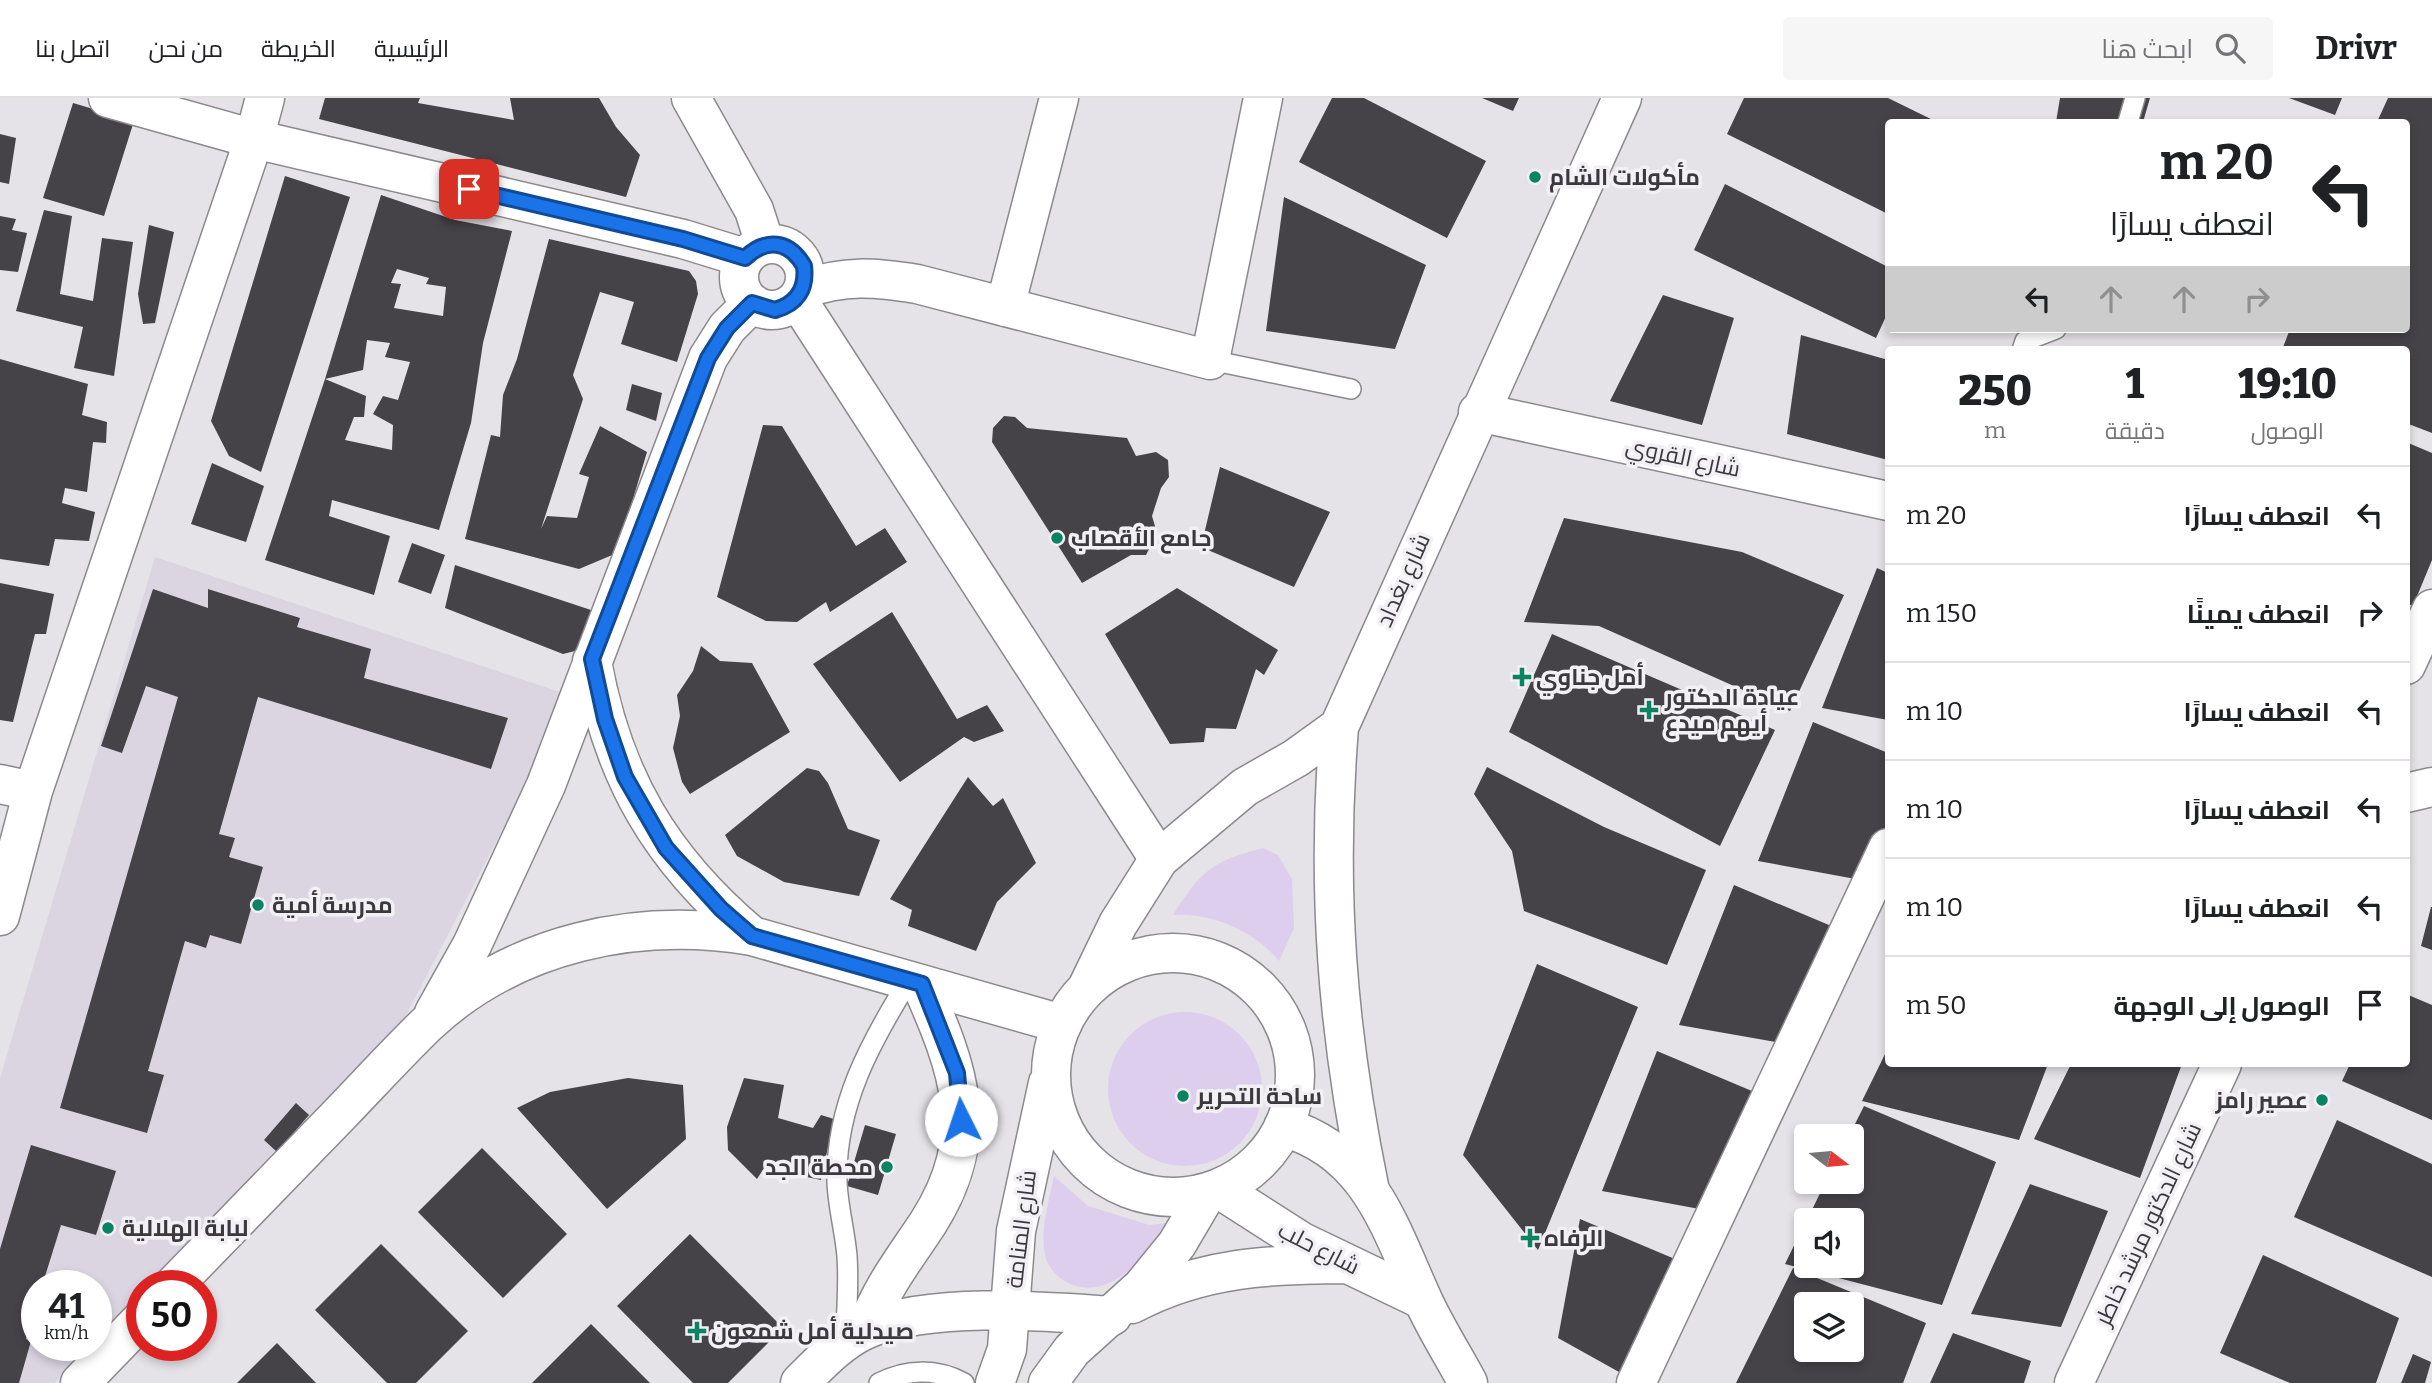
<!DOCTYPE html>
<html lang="ar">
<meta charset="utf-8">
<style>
body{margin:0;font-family:Bitter,Cairo,serif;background:#f6f6f6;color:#202124;direction:rtl;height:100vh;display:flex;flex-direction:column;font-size:26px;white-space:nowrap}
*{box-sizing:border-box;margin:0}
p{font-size:23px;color:#757577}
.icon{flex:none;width:38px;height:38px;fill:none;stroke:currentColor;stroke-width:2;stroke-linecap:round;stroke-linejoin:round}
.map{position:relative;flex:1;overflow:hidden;direction:ltr}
.side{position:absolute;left:1885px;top:248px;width:525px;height:721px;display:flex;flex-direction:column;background:#fff;border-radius:7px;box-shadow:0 4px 10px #0003;direction:rtl}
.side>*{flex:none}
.top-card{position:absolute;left:1885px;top:21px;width:525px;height:214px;border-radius:7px;box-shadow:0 4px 10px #0003;direction:rtl;background:#fff;color:#202124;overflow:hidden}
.needle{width:46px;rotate:106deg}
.tools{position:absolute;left:1794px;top:1026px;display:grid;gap:14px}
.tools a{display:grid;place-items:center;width:70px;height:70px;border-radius:7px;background:#fff;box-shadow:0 4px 10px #0003;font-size:35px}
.speed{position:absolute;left:21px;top:1172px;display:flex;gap:14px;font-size:35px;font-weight:700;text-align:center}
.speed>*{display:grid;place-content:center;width:91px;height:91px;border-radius:50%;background:#fff;box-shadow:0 4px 10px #0003;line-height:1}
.speed small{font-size:18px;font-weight:400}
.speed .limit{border:10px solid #d22;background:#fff;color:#111}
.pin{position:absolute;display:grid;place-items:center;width:60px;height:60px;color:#fff;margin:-30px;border-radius:14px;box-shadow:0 4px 10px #0006}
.me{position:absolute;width:77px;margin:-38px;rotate:356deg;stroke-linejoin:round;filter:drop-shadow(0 0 5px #0008)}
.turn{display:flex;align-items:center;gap:24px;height:147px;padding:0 21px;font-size:32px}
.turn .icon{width:91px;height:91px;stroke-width:2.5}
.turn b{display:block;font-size:49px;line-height:60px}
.lanes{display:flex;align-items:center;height:66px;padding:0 21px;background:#0003;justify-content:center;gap:35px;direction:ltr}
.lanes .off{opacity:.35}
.eta{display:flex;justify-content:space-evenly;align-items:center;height:119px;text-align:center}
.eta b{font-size:42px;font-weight:800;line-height:49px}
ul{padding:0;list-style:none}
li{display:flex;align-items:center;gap:21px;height:98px;padding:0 21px;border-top:2px solid #e0e0e0}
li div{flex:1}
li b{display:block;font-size:26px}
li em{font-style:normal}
header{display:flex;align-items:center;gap:42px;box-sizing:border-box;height:98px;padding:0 35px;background:#fff;border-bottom:2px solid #e0e0e0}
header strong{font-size:33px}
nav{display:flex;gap:38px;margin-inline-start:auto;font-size:24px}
.search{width:490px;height:63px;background:#f6f6f6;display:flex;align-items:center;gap:18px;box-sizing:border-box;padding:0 24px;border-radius:7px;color:#757577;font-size:26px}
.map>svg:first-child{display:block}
</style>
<header>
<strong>Drivr</strong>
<div class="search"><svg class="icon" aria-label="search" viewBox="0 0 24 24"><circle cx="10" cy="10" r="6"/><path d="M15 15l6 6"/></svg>ابحث هنا</div>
<nav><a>الرئيسية</a><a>الخريطة</a><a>من نحن</a><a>اتصل بنا</a></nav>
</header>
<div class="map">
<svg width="2432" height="1285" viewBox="0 0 2432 1285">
<rect width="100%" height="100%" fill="#e5e2e8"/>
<!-- built -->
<path fill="#dbd5e2" d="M155 459 563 595 525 688 401 927 156 1188H142V1201L96 1245V1188H37V1248H93L54 1285H0V980Z"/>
<!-- green -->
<path fill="#ddceed" d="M1263 750 1278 757 1292 781 1294 830 1279 863C1255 833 1211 814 1173 817 1202 772 1211 764 1263 750Z
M1108 991a77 77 0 1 1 154 0a77 77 0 1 1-154 0Z
M1054 1078 1088 1108 1149 1127 1168 1125C1147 1159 1106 1209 1063 1182 1055 1177 1047 1167 1045 1157 1040 1131 1049 1103 1054 1078Z"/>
<!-- building -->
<path fill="#454348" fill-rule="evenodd" d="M325 0H420L418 5 514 22 510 0H599L616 29 640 57 626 99 319 21Z
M1332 0H1364L1486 63 1447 140 1299 64Z
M1482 0H1519L1513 13Z
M1744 0H1888L1937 24H1888V116L1727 36Z
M2060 0H2150L2143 24H2056Z
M2289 0H2342L2335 17Z
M2388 0H2432V335L2406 325V252H2282L2290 231H2406V24H2377Z
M73 5 134 23 104 118 43 100Z
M0 36 16 40 9 86 0 84Z
M285 78 350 99 261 374 229 358 211 323Z
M1725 86 1888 169V214L1876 240 1694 152Z
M381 97 455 122 512 133 483 245 471 325 439 432 332 402 329 418 390 438 374 497 265 462 325 281 366 298 364 319H354L345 342 392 352 393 327 373 316 383 298 398 302 410 264 385 259 390 245 367 242 363 272 325 281ZM397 171 429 180 426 186 446 189 443 218 394 210 401 186 391 185Z
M1284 99 1426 167 1395 251 1266 233Z
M44 112 72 118 60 196 93 203 102 140 133 144 114 278 74 270 83 229 16 213Z
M0 118 16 121 12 132 27 135 18 174 0 172Z
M149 127 174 134 155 225 143 226 138 196Z
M549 141 689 173 696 183 698 196 677 264 621 246 634 204 600 194 573 277 583 301 541 431 547 418 577 420 589 379 579 376 600 328 647 354 617 455 579 471 465 441 491 337 500 339 503 297 517 261Z
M1663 197 1734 220 1702 327 1610 303Z
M1801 237 1888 262V362L1787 336Z
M0 261 88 286 82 317 107 324 106 345 93 344 87 394 65 390 62 405 95 414 89 443 55 441 49 468 0 461Z
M632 286 662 295 656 323 626 312Z
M1004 318 1015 319 1027 330 1127 340 1136 358 1156 354 1168 362 1169 379 1161 390 1152 418 1157 435 1146 457H1131L1082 485 992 344 993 330Z
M763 327 782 328 856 448 885 430 907 464 830 514 826 504 797 524 766 523 717 499Z
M2406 344 2432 355V462L2413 508 2406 505Z
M212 365 264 388 246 444 191 426Z
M1220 369 1330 414 1294 489 1201 449Z
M1564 420 1742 454 1844 497 1790 613 1599 528 1524 524Z
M412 445 445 457 431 496 398 484Z
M455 467 597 514 587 550 563 556 445 510Z
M1877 470 1888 475V622L1822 610Z
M0 485 54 496 46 536H35L13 624 0 622Z
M1177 490 1278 552 1264 577 1256 571 1236 631 1206 630 1204 644 1170 646 1105 536Z
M153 491 208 510V491L300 520 297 529 371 551 364 580 508 620 491 671 258 599 219 736 235 740 229 759 263 769 241 846 210 837 206 850 185 843 148 973 164 977 147 1035 60 1010 178 599 146 588 122 655 101 648Z
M892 514 957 621 987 607 1004 633 974 644 964 639 900 684 813 566Z
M1552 536 1775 632 1720 748 1509 634Z
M701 548 720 563 752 565 790 634 690 696 682 684 673 650 680 618 677 597 693 573Z
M1813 624 1888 655V723L1861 782 1758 763Z
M1487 669 1604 729 1706 772 1667 867 1524 813 1512 753 1474 696Z
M807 670 819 673 828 685 848 731 880 742 859 798 784 784 737 758 725 737Z
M968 679 993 708 1003 700 1036 765 997 804 976 853 908 828 912 812 890 801Z
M1734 787 1836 830 1781 945 1679 927Z
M2431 809H2432V852L2421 848Z
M1537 866 1638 909 1538 1152 1463 1057Z
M2406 896 2432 907V1022L2342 983 2350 966H2406Z
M1888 950V966H2048L2019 1042 1862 1003Z
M1657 953 1759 996 1705 1112 1602 1093Z
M2071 966H2182L2140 1080 2034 1041Z
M628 980 683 987 686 1041 607 1111 517 1010 550 994Z
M744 980 784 987 778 1020 813 1030 821 1017 834 1021 821 1082 764 1070 757 1081 728 1052 727 1029Z
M296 1005 309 1017 277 1054 264 1042Z
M1864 1008 1996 1064 1942 1207 1785 1166 1806 1123V1167H1852V1122H1807L1826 1083H1852V1038H1849Z
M2337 1022 2432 1066V1179L2294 1119Z
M865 1027 896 1036 878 1097 847 1088Z
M31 1047 116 1073 96 1137 61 1127 42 1188H37V1206L26 1241 31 1243 19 1285H0V1151Z
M482 1050 567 1136 503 1200 418 1114Z
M2030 1086 2108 1113 2061 1229 1971 1216Z
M1580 1121 1682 1164 1628 1279 1558 1240Z
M690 1136 783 1230 728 1285H693L617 1208Z
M381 1146 468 1233 416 1285H387L315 1212Z
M2263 1157 2399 1220 2376 1285H2290L2220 1255Z
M1793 1170 1926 1225 1903 1285H1736ZM1806 1206H1852V1251H1806Z
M591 1226 650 1285H532Z
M1953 1235 2031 1263 2024 1285H1930Z
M277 1245 316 1285H237Z
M2413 1256 2431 1264 2425 1285H2401Z"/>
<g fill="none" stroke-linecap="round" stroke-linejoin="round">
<!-- lane casing -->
<g stroke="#8b898e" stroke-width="22">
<path id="lane" d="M2128 24 2135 0
M2022 252 2025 243 2056 231
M1210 262 1351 291
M845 1243C847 1215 849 1187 847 1158 845 1134 838 1109 837 1084 835 1008 870 945 909 882
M879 1285C906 1271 936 1270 964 1285"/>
</g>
<!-- street casing -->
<g stroke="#8b898e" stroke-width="41">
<path id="street" d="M691 0 754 112 765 146
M803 191C846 177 873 179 917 186L1210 262 1263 0
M1005 209 1059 0
M0 686 33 693
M0 818 33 693 254 41 265 0
M1636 1285 1888 750"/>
</g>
<!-- secondary casing -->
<g stroke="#8b898e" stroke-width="41">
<path id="secondary" d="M108 0 254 41 683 141 745 160
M739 179a33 33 0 1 1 66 0a33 33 0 1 1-66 0Z
M797 201 1159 761
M1478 314 1888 403
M592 563C613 680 661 761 752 838
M2406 695 2432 689
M434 915 472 847 546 687 708 260 727 230 752 205
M173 1188C229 1131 284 1074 339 1017 368 987 397 955 427 926 515 844 637 819 752 838L1062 926
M866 1231C883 1187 903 1163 928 1125 984 1037 959 972 921 886
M80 1285 142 1221
M800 1285C819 1266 841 1242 867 1231 930 1204 1043 1213 1112 1218"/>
</g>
<!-- primary casing -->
<g stroke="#8b898e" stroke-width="41">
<path id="primary" d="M2406 567 2432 511
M1339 629C1326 791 1337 933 1370 1093
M1051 977a122 122 0 1 1 244 0a122 122 0 1 1-244 0Z
M1088 888 1118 826 1159 761 1245 689 1296 660 1339 629 1622 0
M1283 1029C1368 1053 1389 1127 1422 1200 1435 1229 1453 1257 1468 1285
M1219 1091 1302 1144 1423 1202
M1132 1206C1201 1169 1271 1166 1348 1166
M995 1285 1007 1251 1016 1133 1048 985
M1048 1285 1072 1252 1142 1189 1177 1146 1207 1095
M2074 1285 2222 966"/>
</g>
<!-- lane -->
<use href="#lane" stroke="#fff" stroke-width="19"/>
<!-- street -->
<use href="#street" stroke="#fff" stroke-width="38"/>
<!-- secondary -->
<use href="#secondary" stroke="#fff" stroke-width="38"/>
<!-- primary -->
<use href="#primary" stroke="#fff" stroke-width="38"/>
</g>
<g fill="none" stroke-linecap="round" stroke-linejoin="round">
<!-- route casing -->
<g stroke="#114b97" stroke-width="18">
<path id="route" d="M469 91 683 141 745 160C766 140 789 142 804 168 807 191 797 206 775 212L752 205 727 230 708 260 592 561 605 621 625 679 666 750 721 811 752 838 922 886 957 975 961 1022"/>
</g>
<!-- route -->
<use href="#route" stroke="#1a73e8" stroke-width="12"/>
</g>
<!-- markers -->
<g fill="#0a8363" stroke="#f2eff5" stroke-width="2.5">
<circle cx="1535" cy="79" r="7"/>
<circle cx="1057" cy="440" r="7"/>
<path d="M1518.5 568.5h7v7h7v7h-7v7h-7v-7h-7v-7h7z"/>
<path d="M1645.5 601.5h7v7h7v7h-7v7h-7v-7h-7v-7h7z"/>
<circle cx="258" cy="807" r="7"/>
<circle cx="1183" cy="998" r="7"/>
<circle cx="2322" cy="1002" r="7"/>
<circle cx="887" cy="1069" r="7"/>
<circle cx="108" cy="1130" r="7"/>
<path d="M1526.5 1129.5h7v7h7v7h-7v7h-7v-7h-7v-7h7z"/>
<path d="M693.5 1222.5h7v7h7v7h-7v7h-7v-7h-7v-7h7z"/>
</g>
<g text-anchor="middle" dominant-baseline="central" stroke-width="7" stroke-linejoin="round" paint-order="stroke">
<!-- poi labels -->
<g font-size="23" font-weight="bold" fill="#3a393c" stroke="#f2eff5" text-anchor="start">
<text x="1549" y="79">مأكولات الشام</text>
<text x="1071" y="440">جامع الأقصاب</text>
<text x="1536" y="579">أمل جناوي</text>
<text x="1665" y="599">عيادة الدكتور<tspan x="1665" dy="26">أيهم ميدع</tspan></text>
<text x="272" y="807">مدرسة أمية</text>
<text x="1197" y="998">ساحة التحرير</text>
<text x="2308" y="1002" text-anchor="end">عصير رامز</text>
<text x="873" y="1069" text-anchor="end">محطة الجد</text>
<text x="122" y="1130">لبابة الهلالية</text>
<text x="1544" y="1140">الرفاه</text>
<text x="711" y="1233">صيدلية أمل شمعون</text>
</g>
<!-- street labels -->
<g font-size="23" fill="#3a393c" stroke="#f2eff5">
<text transform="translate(1683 359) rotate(12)">شارع القروي</text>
<text transform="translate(1403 482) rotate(-66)">شارع بغداد</text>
<text transform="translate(2148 1126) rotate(-65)">شارع الدكتور مرشد خاطر</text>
<text transform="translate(1021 1131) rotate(-83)">شارع المنامة</text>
<text transform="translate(1319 1150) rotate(27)">شارع حلب</text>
</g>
</g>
</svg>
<div class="tools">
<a><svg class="needle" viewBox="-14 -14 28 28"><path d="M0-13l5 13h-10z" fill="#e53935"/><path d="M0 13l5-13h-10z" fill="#757577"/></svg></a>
<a><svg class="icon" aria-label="sound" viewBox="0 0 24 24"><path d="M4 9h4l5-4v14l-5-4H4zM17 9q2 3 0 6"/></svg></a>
<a><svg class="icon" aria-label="layers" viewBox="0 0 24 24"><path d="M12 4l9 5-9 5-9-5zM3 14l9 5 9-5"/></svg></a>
</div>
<div class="speed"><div>41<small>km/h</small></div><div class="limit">50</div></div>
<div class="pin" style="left:469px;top:91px;background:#d93025"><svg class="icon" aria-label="arrive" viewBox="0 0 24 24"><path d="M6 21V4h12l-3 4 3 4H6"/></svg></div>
<svg class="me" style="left:961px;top:1022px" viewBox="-20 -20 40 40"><circle r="19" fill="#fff"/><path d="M0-13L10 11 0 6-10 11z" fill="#1a73e8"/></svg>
<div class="top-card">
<div class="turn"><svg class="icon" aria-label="left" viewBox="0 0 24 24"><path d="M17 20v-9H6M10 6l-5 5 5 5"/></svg><div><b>20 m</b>انعطف يسارًا</div></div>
<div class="lanes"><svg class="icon" aria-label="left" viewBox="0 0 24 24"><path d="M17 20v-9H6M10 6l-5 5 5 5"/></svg><svg class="icon off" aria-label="ahead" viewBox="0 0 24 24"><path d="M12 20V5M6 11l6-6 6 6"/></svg><svg class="icon off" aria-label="ahead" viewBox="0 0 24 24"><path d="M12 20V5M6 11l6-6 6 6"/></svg><svg class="icon off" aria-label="right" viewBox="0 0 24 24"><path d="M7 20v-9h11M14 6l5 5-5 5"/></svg></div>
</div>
<section class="side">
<div class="eta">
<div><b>19:10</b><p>الوصول</p></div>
<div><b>1</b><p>دقيقة</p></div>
<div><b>250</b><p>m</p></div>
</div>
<ul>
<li><svg class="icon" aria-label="left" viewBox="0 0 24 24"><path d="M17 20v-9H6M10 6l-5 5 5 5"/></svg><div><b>انعطف يسارًا</b></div><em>20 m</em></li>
<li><svg class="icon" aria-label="right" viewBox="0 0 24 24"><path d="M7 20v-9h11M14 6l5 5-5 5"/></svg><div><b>انعطف يمينًا</b></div><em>150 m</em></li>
<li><svg class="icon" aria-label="left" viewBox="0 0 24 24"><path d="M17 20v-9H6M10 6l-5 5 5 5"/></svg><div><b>انعطف يسارًا</b></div><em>10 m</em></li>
<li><svg class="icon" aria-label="left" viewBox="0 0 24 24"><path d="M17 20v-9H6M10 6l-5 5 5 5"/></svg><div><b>انعطف يسارًا</b></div><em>10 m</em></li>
<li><svg class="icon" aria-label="left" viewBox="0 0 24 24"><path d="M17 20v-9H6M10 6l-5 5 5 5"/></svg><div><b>انعطف يسارًا</b></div><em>10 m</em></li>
<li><svg class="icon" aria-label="arrive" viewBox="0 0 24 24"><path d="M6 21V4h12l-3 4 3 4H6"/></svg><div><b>الوصول إلى الوجهة</b></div><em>50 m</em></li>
</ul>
</section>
</div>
